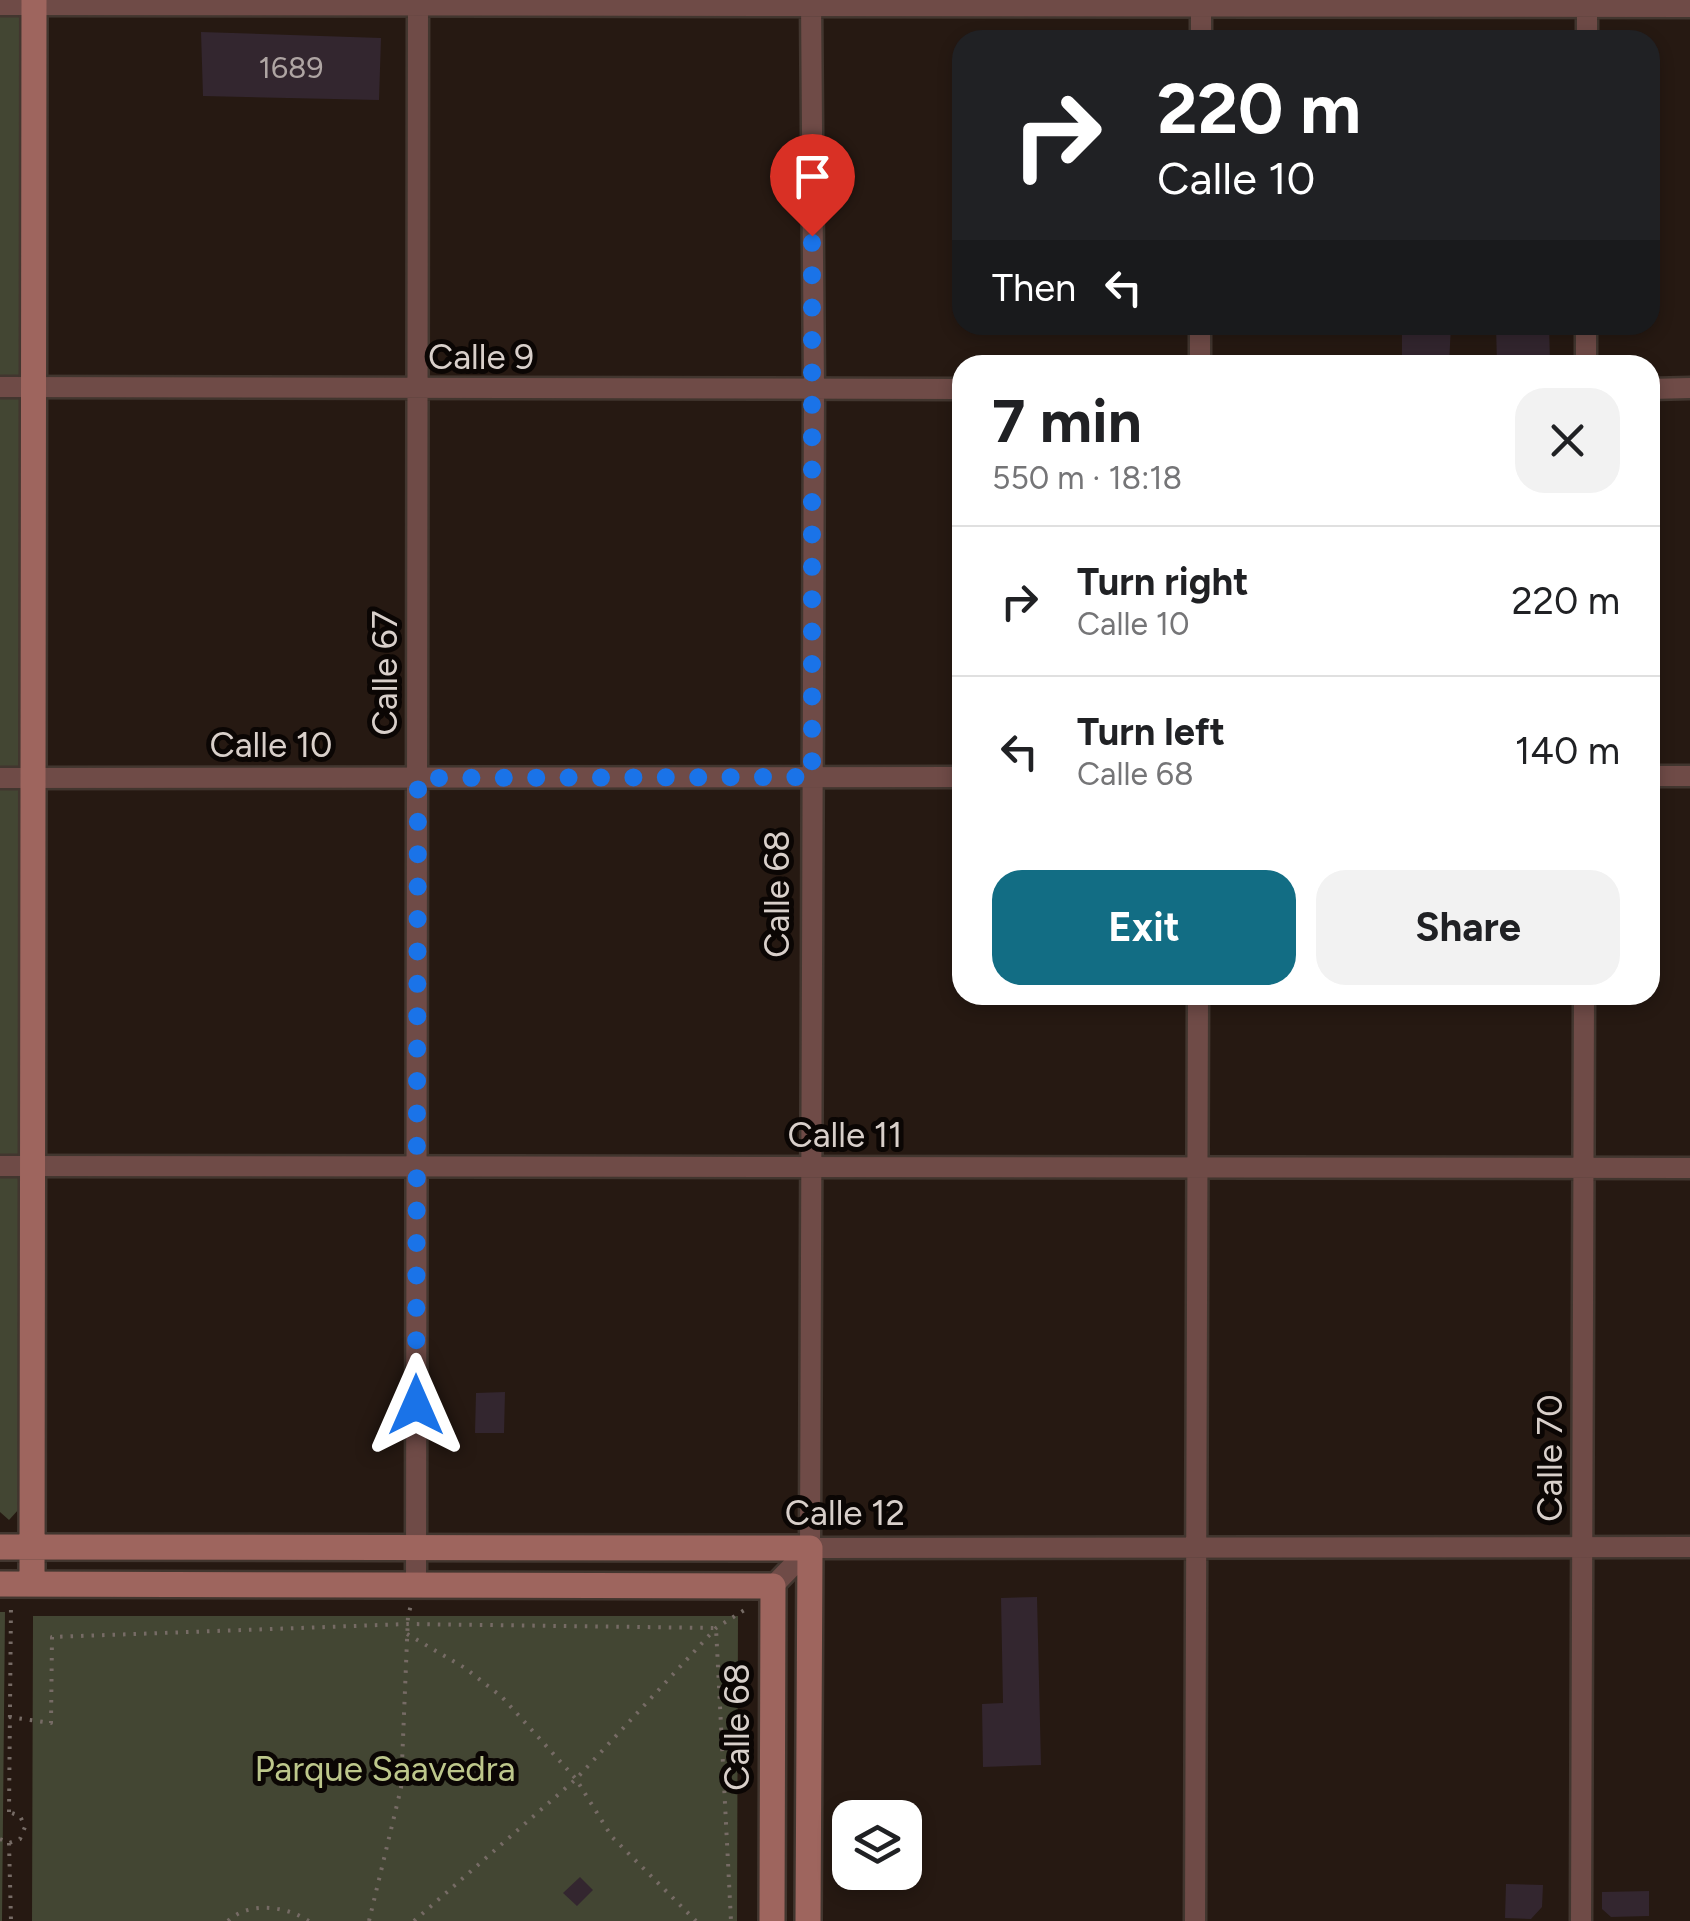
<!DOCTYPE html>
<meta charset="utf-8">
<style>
body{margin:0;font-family:Figtree,sans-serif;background:#f2f2f2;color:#202124;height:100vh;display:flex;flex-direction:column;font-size:38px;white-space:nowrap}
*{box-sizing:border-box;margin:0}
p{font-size:32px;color:#757577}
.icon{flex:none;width:55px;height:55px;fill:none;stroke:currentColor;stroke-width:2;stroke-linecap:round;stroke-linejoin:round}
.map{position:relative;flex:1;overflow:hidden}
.side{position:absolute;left:952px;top:355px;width:708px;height:650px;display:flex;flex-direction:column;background:#fff;border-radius:30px;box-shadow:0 5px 15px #0003}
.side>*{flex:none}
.hud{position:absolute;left:952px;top:30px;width:708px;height:305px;border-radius:30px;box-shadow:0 5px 15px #0003;background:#202124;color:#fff;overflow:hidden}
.buttons{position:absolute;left:832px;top:1800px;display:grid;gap:20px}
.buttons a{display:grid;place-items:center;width:90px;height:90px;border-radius:20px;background:#fff;box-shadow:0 5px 15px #0003;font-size:50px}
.pin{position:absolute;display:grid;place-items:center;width:85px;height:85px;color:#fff;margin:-102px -42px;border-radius:50% 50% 50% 0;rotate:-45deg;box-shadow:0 0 10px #0007}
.pin .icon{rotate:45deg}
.me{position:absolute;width:110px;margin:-55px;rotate:0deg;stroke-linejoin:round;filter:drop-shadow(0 0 8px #0008)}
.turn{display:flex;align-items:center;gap:35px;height:210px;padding:0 40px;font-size:45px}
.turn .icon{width:130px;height:130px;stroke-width:2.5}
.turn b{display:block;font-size:70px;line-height:85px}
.then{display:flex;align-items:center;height:95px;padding:0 40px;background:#0003;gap:20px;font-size:38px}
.round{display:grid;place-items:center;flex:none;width:105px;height:105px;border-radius:30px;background:#f2f2f2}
.overview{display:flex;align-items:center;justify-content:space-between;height:170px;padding:0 40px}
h1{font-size:60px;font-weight:700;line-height:75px}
.primary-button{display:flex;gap:20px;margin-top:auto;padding:20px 40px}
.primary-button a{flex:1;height:115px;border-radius:30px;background:#126d84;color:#fff;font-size:40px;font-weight:700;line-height:115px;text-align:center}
.primary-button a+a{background:#f2f2f2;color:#202124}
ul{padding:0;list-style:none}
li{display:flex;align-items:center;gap:30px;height:150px;padding:0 40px;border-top:2px solid #e0e0e0}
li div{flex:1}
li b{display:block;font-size:38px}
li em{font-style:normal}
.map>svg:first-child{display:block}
</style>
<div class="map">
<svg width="1690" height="1921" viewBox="0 0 1690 1921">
<rect width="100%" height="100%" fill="#261912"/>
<!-- green -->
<path fill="#434633" d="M0 0H26L19 1509 9 1520 0 1512Z
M0 1612H5L2 1921H0Z
M33 1616H738L737 1921H32Z"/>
<!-- building -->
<path fill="#33262f" d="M201 32 381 38 379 100 203 96Z
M1402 325H1451L1449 365H1402Z
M1496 325H1549L1550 362 1546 365H1497Z
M505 1392 504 1433H475L476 1393Z
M1037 1597 1041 1765 983 1767 982 1704 1003 1703 1001 1598Z
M580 1877 593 1890 577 1906 563 1893Z
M1506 1884 1543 1885 1542 1907 1531 1919 1505 1918Z
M1649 1891V1916L1611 1917 1602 1909V1892Z"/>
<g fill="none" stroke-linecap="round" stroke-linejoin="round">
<!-- minor casing -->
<g stroke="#42362f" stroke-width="25">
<path id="minor" d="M0 5 1690 7
M1201 40V0
M1587 40V0
M1200 365V325
M1586 365V325
M0 387 962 389
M1650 389 1690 388
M1650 776H1690
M0 778 962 777
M0 1166 1690 1168
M810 1548 1690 1547
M773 1586 810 1548 814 389 811 0
M416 1587 418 0
M1195 1921 1198 995
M1581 1921 1584 995"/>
</g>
<!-- secondary casing -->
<g stroke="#42362f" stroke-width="30">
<path id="secondary" d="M0 1547 810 1548 808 1921
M0 1584 773 1586 772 1921
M32 1584 34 0"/>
</g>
<!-- path -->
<path stroke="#766b65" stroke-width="4" stroke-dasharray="2.5 8" stroke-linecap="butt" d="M407 1634 465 1668 502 1697 576 1779 612 1837 696 1921
M9 1717 51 1723 52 1637 408 1624 716 1628 731 1921
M9 1812 11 1605
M0 1839 9 1843 20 1839 25 1827 20 1816 9 1812
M9 1843 11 1921
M228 1921C249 1901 286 1906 309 1921
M369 1921 401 1788 408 1616 411 1605
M414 1921 576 1779 716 1628 746 1609"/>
<!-- minor -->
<use href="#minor" stroke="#6f4b47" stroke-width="20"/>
<!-- secondary -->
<use href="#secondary" stroke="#9e655e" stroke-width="25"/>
</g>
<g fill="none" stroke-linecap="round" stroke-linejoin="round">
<!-- route -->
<path stroke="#1a73e8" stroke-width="18" stroke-dasharray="0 32.4" d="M416 1405 418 778 812 777V236"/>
</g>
<g text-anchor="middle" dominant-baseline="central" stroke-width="10" stroke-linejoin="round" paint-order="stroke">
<!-- number labels -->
<g font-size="30" fill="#afa5a3">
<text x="291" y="67">1689</text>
</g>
<!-- street labels -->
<g font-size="35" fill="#d8cfca" stroke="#0b0604">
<text x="481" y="357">Calle 9</text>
<text transform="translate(385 673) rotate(-90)">Calle 67</text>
<text x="271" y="745">Calle 10</text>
<text transform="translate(777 894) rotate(-90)">Calle 68</text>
<text x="845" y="1135">Calle 11</text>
<text transform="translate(1550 1458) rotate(-90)">Calle 70</text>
<text x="845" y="1513">Calle 12</text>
<text transform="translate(737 1727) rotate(-90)">Calle 68</text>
</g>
<!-- park labels -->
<g font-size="35" fill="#bdc78b" stroke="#0b0604">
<text x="385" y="1769">Parque Saavedra</text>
</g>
</g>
</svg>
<div class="buttons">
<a><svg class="icon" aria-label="layers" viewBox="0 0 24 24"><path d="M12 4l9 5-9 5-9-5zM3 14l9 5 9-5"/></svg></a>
</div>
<div class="pin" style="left:812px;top:236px;background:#d93025"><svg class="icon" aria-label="arrive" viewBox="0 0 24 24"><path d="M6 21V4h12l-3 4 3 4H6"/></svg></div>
<svg class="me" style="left:416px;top:1405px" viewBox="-20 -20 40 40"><path d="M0-17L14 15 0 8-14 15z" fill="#1a73e8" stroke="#fff" stroke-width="4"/></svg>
<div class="hud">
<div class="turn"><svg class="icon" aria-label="right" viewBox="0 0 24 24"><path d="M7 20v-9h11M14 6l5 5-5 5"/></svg><div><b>220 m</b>Calle 10</div></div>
<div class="then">Then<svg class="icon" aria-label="left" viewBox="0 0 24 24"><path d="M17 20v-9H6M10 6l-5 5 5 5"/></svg></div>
</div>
<section class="side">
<div class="overview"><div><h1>7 min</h1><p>550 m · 18:18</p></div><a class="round"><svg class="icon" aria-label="close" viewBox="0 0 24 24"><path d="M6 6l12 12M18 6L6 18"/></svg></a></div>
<ul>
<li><svg class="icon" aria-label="right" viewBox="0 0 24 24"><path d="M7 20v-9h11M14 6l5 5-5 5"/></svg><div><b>Turn right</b><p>Calle 10</p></div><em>220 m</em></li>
<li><svg class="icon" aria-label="left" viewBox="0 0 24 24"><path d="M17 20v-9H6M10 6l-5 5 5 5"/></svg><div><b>Turn left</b><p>Calle 68</p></div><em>140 m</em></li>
</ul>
<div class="primary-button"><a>Exit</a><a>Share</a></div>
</section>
</div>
